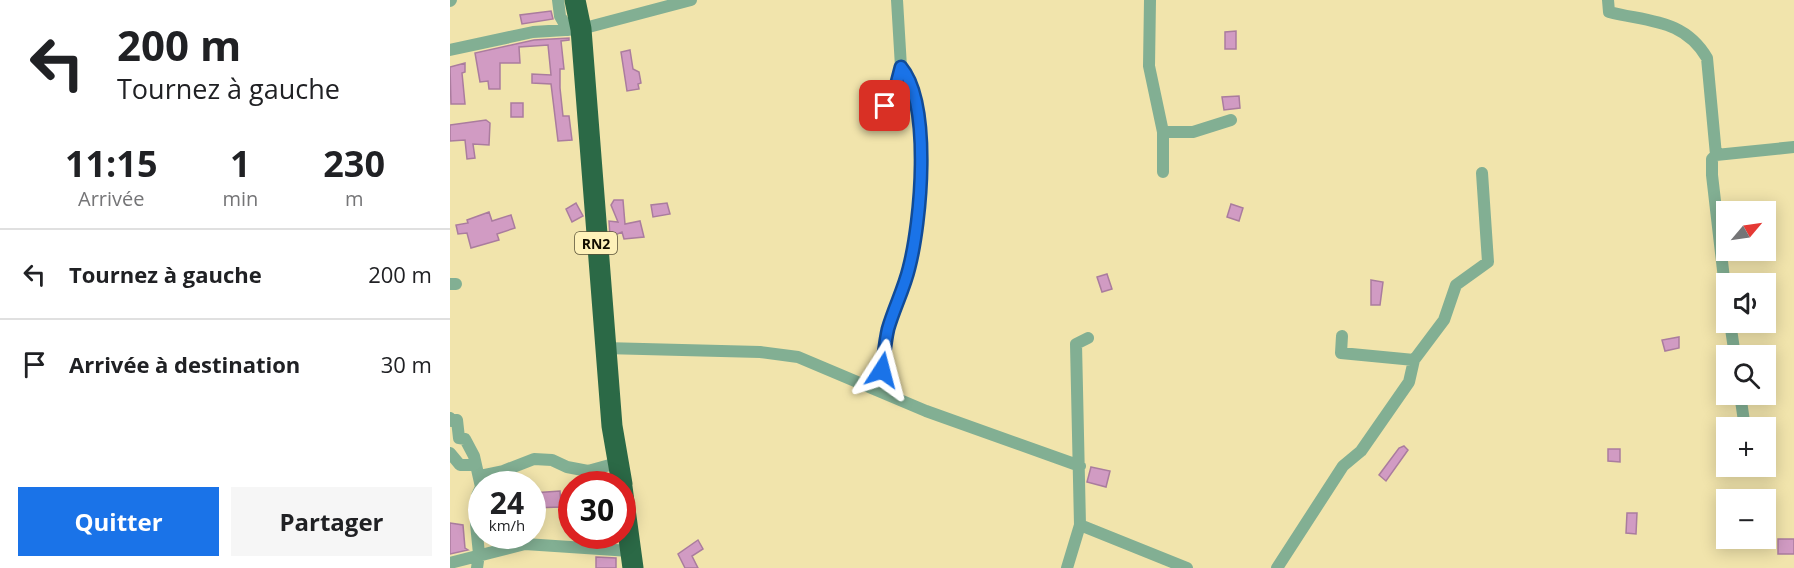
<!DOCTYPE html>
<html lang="fr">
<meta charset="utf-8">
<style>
body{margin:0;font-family:"Open Sans",sans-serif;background:#f6f6f6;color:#202124;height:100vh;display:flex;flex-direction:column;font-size:22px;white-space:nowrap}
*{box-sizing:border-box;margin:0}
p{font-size:20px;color:#757577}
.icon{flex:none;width:33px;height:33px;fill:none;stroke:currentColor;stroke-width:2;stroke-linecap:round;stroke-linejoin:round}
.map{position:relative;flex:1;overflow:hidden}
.details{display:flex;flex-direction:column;background:#fff;width:450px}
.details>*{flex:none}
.guide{background:#fff;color:#202124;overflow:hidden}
.needle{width:39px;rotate:61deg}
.tools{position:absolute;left:1266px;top:201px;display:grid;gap:12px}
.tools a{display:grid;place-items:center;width:60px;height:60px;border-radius:0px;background:#fff;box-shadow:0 3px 15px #0003;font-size:30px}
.speed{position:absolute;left:18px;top:471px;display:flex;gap:12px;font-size:30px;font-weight:700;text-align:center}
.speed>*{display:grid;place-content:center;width:78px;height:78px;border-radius:50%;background:#fff;box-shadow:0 3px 15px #0003;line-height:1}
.speed small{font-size:15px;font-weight:400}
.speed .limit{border:9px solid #d22;background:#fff;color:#111}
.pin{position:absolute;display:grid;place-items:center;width:51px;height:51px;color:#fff;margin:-26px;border-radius:12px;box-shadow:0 3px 9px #0006}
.me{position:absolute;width:66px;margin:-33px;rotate:9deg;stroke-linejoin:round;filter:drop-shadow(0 0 4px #0008)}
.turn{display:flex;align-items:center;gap:21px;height:126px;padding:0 18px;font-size:27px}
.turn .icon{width:78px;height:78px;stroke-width:2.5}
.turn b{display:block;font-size:42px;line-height:51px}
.eta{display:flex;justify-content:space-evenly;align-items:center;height:102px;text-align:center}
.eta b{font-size:36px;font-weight:700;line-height:42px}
.primary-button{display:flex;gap:12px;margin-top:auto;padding:12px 18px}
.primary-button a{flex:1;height:69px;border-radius:0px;background:#1a73e8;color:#fff;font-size:24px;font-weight:700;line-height:69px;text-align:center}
.primary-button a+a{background:#f6f6f6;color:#202124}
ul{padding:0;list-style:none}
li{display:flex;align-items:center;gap:18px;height:90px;padding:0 18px;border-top:2px solid #e0e0e0}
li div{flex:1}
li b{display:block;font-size:22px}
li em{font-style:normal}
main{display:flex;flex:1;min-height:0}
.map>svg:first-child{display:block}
</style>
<main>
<section class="details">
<div class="guide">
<div class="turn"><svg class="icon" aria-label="left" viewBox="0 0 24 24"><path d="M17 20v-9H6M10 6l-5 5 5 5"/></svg><div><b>200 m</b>Tournez à gauche</div></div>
</div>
<div class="eta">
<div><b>11:15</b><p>Arrivée</p></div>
<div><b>1</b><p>min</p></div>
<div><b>230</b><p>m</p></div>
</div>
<ul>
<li><svg class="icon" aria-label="left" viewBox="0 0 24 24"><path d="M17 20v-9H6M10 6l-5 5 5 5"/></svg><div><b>Tournez à gauche</b></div><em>200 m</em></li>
<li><svg class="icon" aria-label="arrive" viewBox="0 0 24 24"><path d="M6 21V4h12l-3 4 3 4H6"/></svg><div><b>Arrivée à destination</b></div><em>30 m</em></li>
</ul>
<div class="primary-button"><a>Quitter</a><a>Partager</a></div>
</section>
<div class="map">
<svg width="1344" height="568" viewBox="0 0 1344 568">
<rect width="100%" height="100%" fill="#f1e4ac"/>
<!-- building -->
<path fill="#d19bc3" stroke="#aa7c9e" stroke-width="1.5" d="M101 11 103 19 72 24 70 15Z
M786 31V49H775V32Z
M119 38V40L111 41 114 69H110V88L113 116H119L122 140 108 141 101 84 82 83V74L101 75 98 45 69 47 70 63H50V89H39L38 81 30 82 25 53 84 40Z
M180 50 183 69 189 72 191 83 188 84 189 89 177 91 171 52Z
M15 63V72L12 73 15 104H1L0 67Z
M789 96 790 108 774 110 772 97Z
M61 103H73V117H61Z
M36 120 40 123 39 145 23 144 25 158 17 159 15 140 0 141V125Z
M164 200H173L175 224 190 221 194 237 174 239 172 232 160 237 159 221 168 222 161 205Z
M126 203 133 216 122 222 116 209Z
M217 203 220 214 203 217 201 205Z
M781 204 793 208 789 221 777 217Z
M39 212 42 221 61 215 65 228 47 234 49 240 21 248 17 233 8 234 6 225 18 223 17 220Z
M657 274 662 289 652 292 647 277Z
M921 280 933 282 930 305H921Z
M1229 337V348L1215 351 1212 340Z
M954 446 958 450 936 481 929 475 949 448Z
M1158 449H1170V462L1158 461Z
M641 467 660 471 656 487 637 482Z
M110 491 111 507 82 508V493Z
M1177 513H1187L1186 534 1176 533Z
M0 523 13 525 15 548 18 550 0 554Z
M1328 539H1344V554H1328Z
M248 540 253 549 242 556 248 568H235L228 554Z
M146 557 166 558V568H146Z"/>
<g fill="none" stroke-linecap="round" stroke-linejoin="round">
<!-- street -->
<path stroke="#82af93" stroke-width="12" d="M108 0 110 16 118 30
M700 0 699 66 713 132V172
M1158 0 1159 12C1199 22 1234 19 1257 58L1266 155 1262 159V175L1276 296
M0 1 1 0
M0 50 83 32 131 29 241 0
M435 106 444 94 451 67 447 0
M713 132H743L781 120
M1266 155 1344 147
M0 284H6
M1280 322 1285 356
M892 336 891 353 964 360
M638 338 626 344 630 525 737 568
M154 348 310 352 348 357 476 411 630 466
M428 390C431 371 434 351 438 331 442 309 454 289 460 267 471 220 482 104 451 67
M1290 394 1295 428
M0 418 2 421 7 420 9 438 15 439 24 456 31 487 27 496 26 524 29 554 27 568
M0 453 10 465H26
M29 476 53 471 84 459 102 460 117 467 138 471 167 463
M0 563 75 544 180 551
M617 568 630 525
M827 568 893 466 911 451 959 382 964 360 994 320 1006 285 1038 262 1032 173"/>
<!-- highway -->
<path stroke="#2b6946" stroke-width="21" d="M125 0 131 29 162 426 172 484
M172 487 183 568"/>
</g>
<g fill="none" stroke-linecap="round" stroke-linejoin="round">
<!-- route casing -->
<g stroke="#114b97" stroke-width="15">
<path id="route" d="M432 370C434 356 435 342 438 329 444 308 454 289 459 268 471 222 482 104 451 67L444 94 435 106"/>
</g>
<!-- route -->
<use href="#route" stroke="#1a73e8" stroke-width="10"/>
</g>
<g text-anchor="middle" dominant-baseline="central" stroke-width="4.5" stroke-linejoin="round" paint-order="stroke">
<!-- shield labels -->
<rect fill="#fef1b9" stroke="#595138" stroke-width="1.5" x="125" y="232" width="42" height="22" rx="4.5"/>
<g font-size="14" font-weight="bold" fill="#120d00">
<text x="146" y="243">RN2</text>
</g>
</g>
</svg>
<div class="tools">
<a><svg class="needle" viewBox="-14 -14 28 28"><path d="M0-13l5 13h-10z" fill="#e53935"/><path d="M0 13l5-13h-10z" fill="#757577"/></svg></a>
<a><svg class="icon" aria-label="sound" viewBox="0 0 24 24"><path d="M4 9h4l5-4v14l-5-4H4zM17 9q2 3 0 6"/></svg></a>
<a><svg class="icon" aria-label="search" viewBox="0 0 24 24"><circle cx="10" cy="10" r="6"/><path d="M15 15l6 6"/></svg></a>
<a>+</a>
<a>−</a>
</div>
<div class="speed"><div>24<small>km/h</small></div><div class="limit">30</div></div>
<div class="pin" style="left:435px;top:106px;background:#d93025"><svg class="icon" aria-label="arrive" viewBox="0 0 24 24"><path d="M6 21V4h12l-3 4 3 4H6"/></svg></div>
<svg class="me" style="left:432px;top:370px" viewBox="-20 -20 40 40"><path d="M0-17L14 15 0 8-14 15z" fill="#1a73e8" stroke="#fff" stroke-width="4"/></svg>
</div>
</main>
